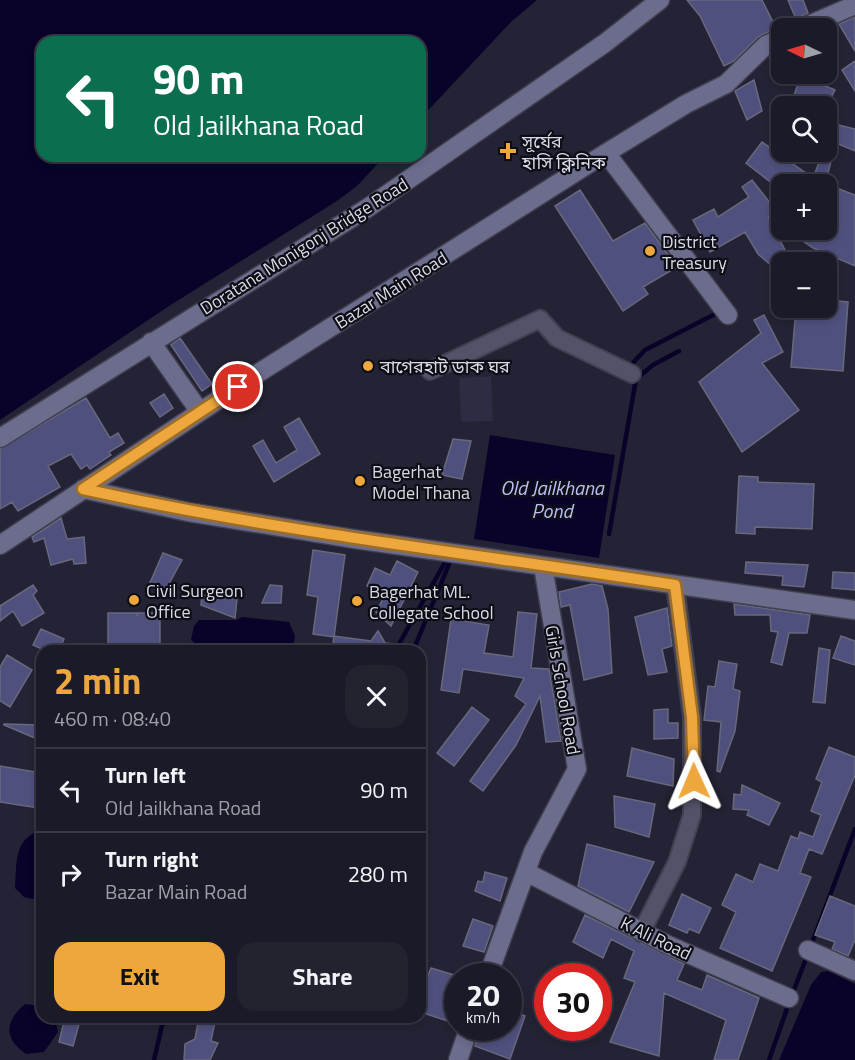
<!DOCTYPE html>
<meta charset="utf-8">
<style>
body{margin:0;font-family:"Titillium Web","Noto Sans Bengali",sans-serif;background:#232330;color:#f1f3f6;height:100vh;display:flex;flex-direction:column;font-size:22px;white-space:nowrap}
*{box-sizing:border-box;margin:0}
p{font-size:20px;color:#9fa1a8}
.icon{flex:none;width:33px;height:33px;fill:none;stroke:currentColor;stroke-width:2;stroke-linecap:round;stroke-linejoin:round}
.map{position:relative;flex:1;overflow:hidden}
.drawer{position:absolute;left:36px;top:645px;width:390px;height:378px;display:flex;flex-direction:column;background:#1a1a28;border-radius:18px;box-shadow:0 3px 9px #0003,0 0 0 2px #383845}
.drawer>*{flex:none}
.hud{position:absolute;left:36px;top:36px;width:390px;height:126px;border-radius:18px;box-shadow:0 3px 9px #0003,0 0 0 2px #383845;background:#0b6e4f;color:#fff;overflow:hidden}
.needle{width:39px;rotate:275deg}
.tools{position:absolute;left:771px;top:18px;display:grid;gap:12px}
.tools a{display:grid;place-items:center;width:66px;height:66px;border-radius:12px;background:#1a1a28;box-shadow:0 3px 9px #0003,0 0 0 2px #383845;font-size:30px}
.speed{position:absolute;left:444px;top:963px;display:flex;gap:12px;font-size:30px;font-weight:700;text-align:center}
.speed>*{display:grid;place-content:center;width:78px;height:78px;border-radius:50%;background:#1a1a28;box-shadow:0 3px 9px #0003,0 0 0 2px #383845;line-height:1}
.speed small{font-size:15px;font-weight:400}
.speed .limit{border:9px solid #d22;background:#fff;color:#111}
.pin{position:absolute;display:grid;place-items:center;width:51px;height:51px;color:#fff;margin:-26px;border:3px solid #fff;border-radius:50%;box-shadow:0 2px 6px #0007}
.me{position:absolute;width:66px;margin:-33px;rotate:359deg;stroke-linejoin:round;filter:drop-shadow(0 0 4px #0008)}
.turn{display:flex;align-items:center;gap:21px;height:126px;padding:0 18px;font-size:27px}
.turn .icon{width:78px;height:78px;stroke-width:2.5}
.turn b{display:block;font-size:42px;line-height:51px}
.round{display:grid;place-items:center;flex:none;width:63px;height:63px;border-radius:18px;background:#232330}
.overview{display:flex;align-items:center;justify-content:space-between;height:102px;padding:0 18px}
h1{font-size:36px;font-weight:700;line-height:45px;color:#eea73d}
.cta{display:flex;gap:12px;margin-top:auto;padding:12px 18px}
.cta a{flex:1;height:69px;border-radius:18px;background:#eea73d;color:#111;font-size:24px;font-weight:700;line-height:69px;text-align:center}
.cta a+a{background:#232330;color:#f1f3f6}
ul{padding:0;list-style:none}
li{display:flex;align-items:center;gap:18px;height:84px;padding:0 18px;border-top:2px solid #383845}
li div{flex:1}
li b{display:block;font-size:22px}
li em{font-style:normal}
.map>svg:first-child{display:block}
</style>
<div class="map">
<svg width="855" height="1060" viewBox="0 0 855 1060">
<rect width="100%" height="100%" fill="#232335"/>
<!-- built -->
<path fill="#2c2c42" d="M491 376 493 421 461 422 459 378Z"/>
<!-- water -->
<path fill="#0a0329" d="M0 0H537L511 22 420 119V42H42V156H385L357 186 337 201 169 306 0 420Z
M490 435 615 455 599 558 474 539Z
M242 617 289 622 295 636 292 651H205L191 640 194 626 199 620H236Z
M42 830V901L24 897 15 888C17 863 13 838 42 830Z
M828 971 855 984V1060H779L811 985 821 972Z
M25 1004 42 1006V1017H55L58 1032 44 1052 26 1054C4 1039 4 1022 25 1004Z"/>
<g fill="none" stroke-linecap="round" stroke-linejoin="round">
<!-- stream -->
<path stroke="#0a0329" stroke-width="4.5" d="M629 367 645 350 719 312
M609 534 636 379 653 365 679 351
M395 651 448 557
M413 651 452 557
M810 948 855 829
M792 995 807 956
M154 1060 164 1017
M769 1060 789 1003"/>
</g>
<!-- building -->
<path fill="#50507e" stroke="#67687c" stroke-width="1.5" d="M687 0H762L776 28 758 37 734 61 724 66 700 16Z
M788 0H803L808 13 796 19Z
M855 17V51L839 24Z
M855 61V91L842 70Z
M801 76 835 90 826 107 807 98 804 106H790Z
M754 80 762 111 747 120 735 91Z
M826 122 855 129V151L836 143 825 184H782V191L746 163 762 142 813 178 823 152H826Z
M752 180 782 218V226L768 216 787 254 772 266 758 254 745 232 710 252 693 220 714 209 718 217 749 197 742 187Z
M839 189 855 195V266L813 248 787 230H826V222Z
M580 190 613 241 645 223 677 267 643 287 648 294 623 311 555 206Z
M826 300 848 302 843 371 791 367 796 308H826Z
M764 315 783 352 762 363 799 410 742 452 699 382 761 333 754 320Z
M180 338 212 384 202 391 171 345Z
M164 394 173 408 160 417 150 403Z
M86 398 110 438 118 433 124 443 109 452 111 455 90 469 87 465 81 469 71 454 48 466 60 487 18 511 12 502 0 509V449Z
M299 418 320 454 274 482 253 446 263 440 276 463 297 450 284 427Z
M453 439 471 441 462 479 442 475Z
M739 476 758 477V482L814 484 812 529 755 527V534L736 533Z
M61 518 67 539 84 537 86 563 74 564 73 559 51 565 44 538 34 542 32 537Z
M313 550 345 555 334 637 313 634 318 597 307 595Z
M163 553 182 560 165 591 149 585Z
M397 561 418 572 391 626 376 612 385 595 367 586 375 568 390 575Z
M746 562 808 565 804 587 782 585 783 576 745 573Z
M833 572 855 573V590L832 588Z
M592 584 602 586 608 609 612 673 584 680 570 605 561 607 559 592Z
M33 585 37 591 33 595 44 613 22 626 13 611 0 621V606Z
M270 585 282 586 281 603H262Z
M202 595 237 599 235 618 201 605Z
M734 604 810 615 807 633H789L782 665 771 662 778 632 771 631 770 615H735Z
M667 608 672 646 662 649 667 672 648 675 635 617Z
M518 612 537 614 531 668 549 669 561 741 546 742 540 696 516 745 483 791 470 781 526 704 515 696 524 678 463 669 459 693 441 690 451 619 489 625 484 653 513 657Z
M108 613H137V616L138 613H160V651H108Z
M41 629 64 639 59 651H46L33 645Z
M378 631 385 643 393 644 392 651H332L334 636 371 641Z
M841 636 855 641V665L833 658Z
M819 648 830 650 825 703 813 702Z
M7 655 32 670 10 707 0 701V667Z
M719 661 737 664 733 689 740 691 735 731 720 772 717 771 721 722 704 720 708 686 715 687Z
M472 707 489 720 454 766 437 753Z
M668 709V723H678V738L654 739V710Z
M4 724 42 725V741L4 725Z
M829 747 855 757V775L822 854 809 849 800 873 811 877 772 971 720 948 736 912 722 905 736 874 753 882 760 864 778 871 791 836 798 839 800 832 813 837 821 815 811 811 822 782 816 779Z
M632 748 674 759 673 786 627 776Z
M0 766 42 773 38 808 0 802Z
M742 785 780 803 769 825 747 815 749 810 733 809 734 794 741 795Z
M614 796 655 804 649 837 615 827Z
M587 844 654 862 629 912 578 886Z
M485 872 507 878 500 901 475 891 478 881 483 882Z
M682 894 711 908 699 933 689 929 687 933 669 925Z
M830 896 855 906V940L848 956 832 949 835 942 815 935Z
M585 915 684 964 677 980 702 990 707 975 759 998 738 1060H714L726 1020 664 993 659 1056 610 1042 635 982 624 978 634 951 611 939 603 958 573 942Z
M473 919 493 926 484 952 463 946Z
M431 968 458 976V1001L448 1021 420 1012V995Z
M508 1010 525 1016 510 1059 475 1046 480 1028H508Z
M65 1017H81L73 1046 59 1042Z
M199 1017H216L211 1041 218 1043 210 1060H184L185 1044 195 1039Z"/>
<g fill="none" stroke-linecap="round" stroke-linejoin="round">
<!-- street casing -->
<g stroke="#404051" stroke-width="20">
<path id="street" d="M430 371 540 319 557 338 632 374
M641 933 677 862 692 815V717L675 585"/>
</g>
<!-- secondary casing -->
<g stroke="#404051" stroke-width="21">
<path id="secondary" d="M802 28 855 5
M606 153 728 315
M151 342 200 412
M0 438 366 209 605 43 660 0
M83 489 188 512 354 539 855 610
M0 545 257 374 598 158 686 104 726 84 766 45 782 38
M526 872 668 945 789 998
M808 950 855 971
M488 976 533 852 577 769 543 566
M458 1060 469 1028"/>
</g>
<!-- street -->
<use href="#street" stroke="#525368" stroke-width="16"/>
<!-- secondary -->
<use href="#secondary" stroke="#6c6d8d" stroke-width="18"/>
</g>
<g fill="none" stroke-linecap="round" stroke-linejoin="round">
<!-- route casing -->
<g stroke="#9b6d28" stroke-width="15">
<path id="route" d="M238 387 83 489C279 532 477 554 675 585L692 717 694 781"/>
</g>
<!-- route -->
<use href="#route" stroke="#eea73d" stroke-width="10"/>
</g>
<!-- markers -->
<g fill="#eea73d" stroke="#0d0e15" stroke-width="2">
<path d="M505 142h6v6h6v6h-6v6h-6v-6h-6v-6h6z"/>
<circle cx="650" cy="251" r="6"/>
<circle cx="368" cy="366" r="6"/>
<circle cx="360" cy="481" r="6"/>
<circle cx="134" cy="600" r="6"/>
<circle cx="357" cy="601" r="6"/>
</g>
<g text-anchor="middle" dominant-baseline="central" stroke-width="4.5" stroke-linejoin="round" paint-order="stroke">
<!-- poi labels -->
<g font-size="18" fill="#d9dae6" stroke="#0d0e15" text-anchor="start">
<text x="522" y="141">সূর্যের<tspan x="522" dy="21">হাসি ক্লিনিক</tspan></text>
<text x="662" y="241">District<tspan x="662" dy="21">Treasury</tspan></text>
<text x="380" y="366">বাগেরহাট ডাক ঘর</text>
<text x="372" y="471">Bagerhat<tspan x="372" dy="21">Model Thana</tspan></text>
<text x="146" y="590">Civil Surgeon<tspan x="146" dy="21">Office</tspan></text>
<text x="369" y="591">Bagerhat ML.<tspan x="369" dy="21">Collegate School</tspan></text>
</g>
<!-- street labels -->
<g font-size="18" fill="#d9dae6" stroke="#0d0e15">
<text transform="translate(304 246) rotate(-32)">Doratana Monigonj Bridge Road</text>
<text transform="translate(391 290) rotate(-32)">Bazar Main Road</text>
<text transform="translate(563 690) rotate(80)">Girls School Road</text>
<text transform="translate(656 938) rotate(26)">K Ali Road</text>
</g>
<!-- water labels -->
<g font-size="20" font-style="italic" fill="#bbbdf8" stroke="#0d0e15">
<text x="552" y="487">Old Jailkhana<tspan x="552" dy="23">Pond</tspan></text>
</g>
</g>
</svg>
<div class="tools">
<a><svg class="needle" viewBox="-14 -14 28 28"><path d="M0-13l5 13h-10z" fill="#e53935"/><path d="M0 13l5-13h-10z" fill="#9fa1a8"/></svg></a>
<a><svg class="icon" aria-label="search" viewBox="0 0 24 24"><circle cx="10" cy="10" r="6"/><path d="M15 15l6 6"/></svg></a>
<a>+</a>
<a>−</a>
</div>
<div class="speed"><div>20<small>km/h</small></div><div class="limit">30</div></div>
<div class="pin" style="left:238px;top:387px;background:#d93025"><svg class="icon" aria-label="arrive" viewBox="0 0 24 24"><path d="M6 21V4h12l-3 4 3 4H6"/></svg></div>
<svg class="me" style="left:694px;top:781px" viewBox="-20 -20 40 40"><path d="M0-17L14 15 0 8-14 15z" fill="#eea73d" stroke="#fff" stroke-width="4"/></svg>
<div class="hud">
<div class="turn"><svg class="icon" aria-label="left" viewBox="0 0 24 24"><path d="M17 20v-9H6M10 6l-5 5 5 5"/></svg><div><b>90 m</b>Old Jailkhana Road</div></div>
</div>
<section class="drawer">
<div class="overview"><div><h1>2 min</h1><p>460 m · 08:40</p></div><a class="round"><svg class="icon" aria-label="close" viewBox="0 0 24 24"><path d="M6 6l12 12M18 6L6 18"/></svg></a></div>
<ul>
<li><svg class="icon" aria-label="left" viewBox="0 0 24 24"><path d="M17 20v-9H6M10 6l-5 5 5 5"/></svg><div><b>Turn left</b><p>Old Jailkhana Road</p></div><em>90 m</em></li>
<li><svg class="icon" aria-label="right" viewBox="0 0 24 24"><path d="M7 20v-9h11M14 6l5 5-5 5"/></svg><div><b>Turn right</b><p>Bazar Main Road</p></div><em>280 m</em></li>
</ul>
<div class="cta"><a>Exit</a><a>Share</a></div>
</section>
</div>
